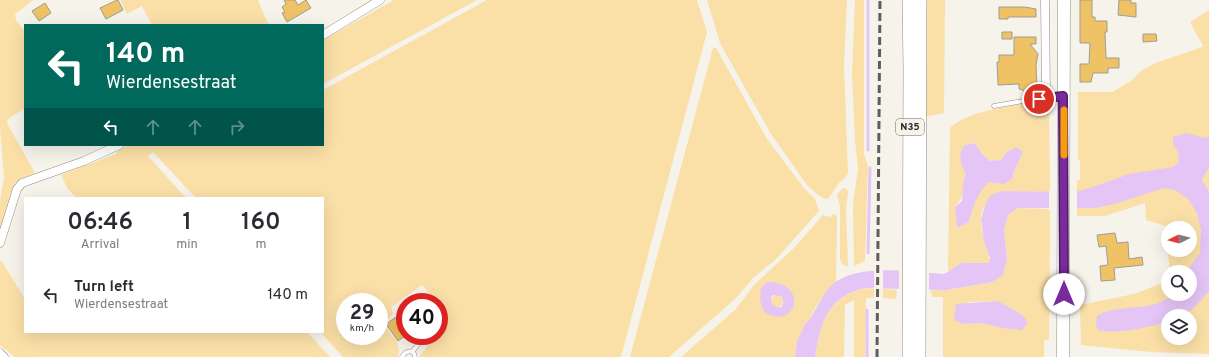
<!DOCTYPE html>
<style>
body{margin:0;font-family:Overpass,sans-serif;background:#f2f2f3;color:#2b2b33;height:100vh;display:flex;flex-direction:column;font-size:15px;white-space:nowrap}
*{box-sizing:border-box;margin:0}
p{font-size:13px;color:#7c7c81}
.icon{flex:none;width:22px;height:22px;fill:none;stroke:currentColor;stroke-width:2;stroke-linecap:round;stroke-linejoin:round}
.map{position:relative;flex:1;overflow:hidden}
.drawer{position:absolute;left:24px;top:197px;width:300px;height:136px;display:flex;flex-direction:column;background:#fff;border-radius:0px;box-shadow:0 4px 16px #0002}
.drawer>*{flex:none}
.hud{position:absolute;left:24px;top:24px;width:300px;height:122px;border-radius:0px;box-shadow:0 4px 16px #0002;background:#00695c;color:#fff;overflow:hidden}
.needle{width:26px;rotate:264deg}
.fabs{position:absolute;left:1161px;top:221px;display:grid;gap:8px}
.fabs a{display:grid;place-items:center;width:36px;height:36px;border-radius:50%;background:#fff;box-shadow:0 4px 16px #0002;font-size:20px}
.speed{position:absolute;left:336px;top:293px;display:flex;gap:8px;font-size:20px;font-weight:700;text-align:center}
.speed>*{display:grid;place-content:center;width:52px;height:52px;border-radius:50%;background:#fff;box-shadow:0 4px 16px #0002;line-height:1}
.speed small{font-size:10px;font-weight:400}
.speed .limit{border:6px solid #d22;background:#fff;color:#111}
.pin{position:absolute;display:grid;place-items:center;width:34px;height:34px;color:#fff;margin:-17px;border:2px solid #fff;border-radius:50%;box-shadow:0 1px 4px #0007}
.me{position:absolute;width:44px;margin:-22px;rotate:0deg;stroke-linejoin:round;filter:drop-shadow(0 0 3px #0008)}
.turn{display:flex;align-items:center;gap:14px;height:84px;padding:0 16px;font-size:18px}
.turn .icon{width:52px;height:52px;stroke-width:2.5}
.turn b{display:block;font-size:28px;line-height:34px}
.lanes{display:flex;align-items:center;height:38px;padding:0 16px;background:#0003;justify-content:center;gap:20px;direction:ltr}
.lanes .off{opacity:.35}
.eta{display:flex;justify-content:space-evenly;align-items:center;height:68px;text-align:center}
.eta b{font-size:24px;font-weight:600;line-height:28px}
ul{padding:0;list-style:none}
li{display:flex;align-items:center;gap:12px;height:60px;padding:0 16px}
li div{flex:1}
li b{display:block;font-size:15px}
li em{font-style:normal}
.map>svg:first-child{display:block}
</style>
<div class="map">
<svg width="1209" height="357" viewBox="0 0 1209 357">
<rect width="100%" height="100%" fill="#f6f3eb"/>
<!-- green -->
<path fill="#fadfa7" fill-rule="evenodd" d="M0 0H33L15 14 16 20 25 32V108L8 119 7 123 35 173 22 178 15 183 0 231V201L4 178 0 127Z
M121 0H259L258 1 268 23 273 25 207 24 152 25 142 6 127 14 121 2Z
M394 0H477L323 84V40Z
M487 0H697L707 32 621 357H419L435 336H439C439 327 442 319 443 310L439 304V302H437L422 285 391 307 393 314 384 323C389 337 402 338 398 357H343L320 332H323V198H196L153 152 148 156 186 198H77L67 188 61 175 116 154 118 150 129 145H323V90ZM345 302H379V336H345Z
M707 0H847L844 64 848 173 846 177 838 184 828 199C820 198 813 191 807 185L771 134 726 54 720 43Z
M855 0H864V154L868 166 865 261 854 266 853 205 858 169 855 140 852 73Z
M925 0H945L944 113 924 117Z
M1209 10V354L1151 352 1081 345 1080 305 1134 294 1168 281V294H1190V272H1170L1165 226 1146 220 1145 203 1105 216H1077V180H1080V160H1078V92H1112L1131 81 1141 71 1156 63 1202 47 1203 46 1190 22ZM1168 228H1190V250H1168ZM1168 316H1190V338H1168Z
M713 48H716L767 139 804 188 815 199 819 211 775 260 754 277 735 299 669 357H630Z
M1039 101 1041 103H1049L1050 192 1003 191C997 195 990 199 986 204 973 220 988 245 990 262L989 263H961L948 272 950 128C971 109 1011 107 1039 101ZM975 143 982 154 990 161 1001 160 1006 153 1023 152 1015 169 1012 179C1006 179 994 179 989 182 977 188 973 210 969 222L957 228 955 207C967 195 960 188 966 174 961 166 961 159 962 150L968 144Z
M843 188 847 189 848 192 846 210 848 266C842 266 840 262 840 257V206L837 196 838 193Z
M1018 208 1050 209 1049 340H1044V357H943V297H932L931 290H946L993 282 1007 259 1004 230 1008 215ZM998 301 1021 314 1002 328 981 323 963 324 968 302Z
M833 214 836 215 837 218 836 283C827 289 820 300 814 310 811 315 810 321 804 325L803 329 797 341 795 357H681L736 309 754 285 795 247 823 215 831 217ZM761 288 792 296 776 317Z
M1 260 25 299V332H307L330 357H15L0 345V263Z
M865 288 874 289V298H866L865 357H854V300L845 305 844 357H815C821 322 827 298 865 288Z
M883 289 897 290 896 299 883 298Z
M771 301a6 6 0 1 1 12 0a6 6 0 1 1-12 0Z"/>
<!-- water -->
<path fill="#e4c5f5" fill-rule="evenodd" d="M1186 133 1205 138 1209 137V167L1202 180 1209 192V291L1194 308 1182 316H1168V322C1148 327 1118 335 1098 330L1096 324 1097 316C1116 303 1158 313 1171 294H1190V272H1186L1200 253 1201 230 1197 213 1188 199 1175 190 1164 188 1114 204 1095 208H1018L1008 215 1004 230 1007 259 1003 275 992 282 946 290 865 288C827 297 821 322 815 357H795L797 341 803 329 804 325C812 320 821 296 830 287 854 262 911 272 943 274L948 272 961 263H989L990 258 984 241 981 220 985 205 991 195 1003 191 1076 192 1102 184 1129 174 1173 167 1178 163 1179 154 1173 144V137Z
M975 143 982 154 990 161 1001 160 1006 153 1016 147 1023 152 1015 169 1012 179 1004 184 989 182C976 195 974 205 969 222L957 228 955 207 962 201 963 182 966 174C961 166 957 152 965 145Z
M767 282C810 282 797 332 764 312L760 300 761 288ZM773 295 781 296C784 300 784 303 781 307H777L772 304 771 297Z
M998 301 1021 314 1028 322 1022 330 1002 328 981 323 963 324 954 320 956 304Z"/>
<!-- pier -->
<path fill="#f6f3eb" d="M1077 189V211H1049V190Z
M874 269H883V291H874Z
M899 269 929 271V292H899Z"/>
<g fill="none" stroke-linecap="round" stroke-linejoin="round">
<!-- stream -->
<path stroke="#e4c5f5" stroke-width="3" d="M868 150V0
M868 253 870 168
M867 357V310"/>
</g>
<!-- building -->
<path fill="#eec265" stroke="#a19d96" d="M117 0H118L123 10 106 19 100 8Z
M284 0H295L298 5 306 0 311 8 287 22 282 13 285 12 282 7 286 4Z
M1080 0H1092V17H1095V21H1107V32H1105L1106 58H1119V68H1108V73H1093L1091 82H1080V64H1089L1090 43H1080Z
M1119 0H1131V3H1136V17L1118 15Z
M45 3 51 13 39 21 32 11Z
M999 7H1025L1036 9V17H1008V19H999Z
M1002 32H1012V39H1002Z
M1143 34H1156L1157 41 1143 42Z
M1014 37H1036V44H1030L1038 54 1036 65 1037 89H1029L1025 93 1023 90 1019 89V84L998 85 997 62H999V55H1014Z
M1115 233 1117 243 1128 242 1129 259 1142 257 1143 265 1114 268 1115 280 1101 281 1100 266 1108 265 1106 246 1099 247 1097 235Z
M405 311V336L398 341 386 324Z"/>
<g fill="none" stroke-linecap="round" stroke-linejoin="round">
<!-- lane casing -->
<g stroke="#918d86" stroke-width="5">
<path id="lane" d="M994 106 1046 97
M439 315 440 313
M412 352 425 336
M402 357C405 351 414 348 415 357"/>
</g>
<!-- street casing -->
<g stroke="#918d86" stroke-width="9">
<path id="street" d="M1045 0 1046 97 1063 96
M323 35 380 0
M0 243 17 189 22 183 84 161 119 145
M0 353 4 357"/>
</g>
<!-- secondary casing -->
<g stroke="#918d86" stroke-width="13">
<path id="secondary" d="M1063 357 1064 0"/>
</g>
<!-- primary casing -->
<g stroke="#918d86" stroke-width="14">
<path id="primary" d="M909 357 910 69 909 0
M919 357 920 0"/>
</g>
<!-- lane -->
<use href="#lane" stroke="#fff" stroke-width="4"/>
<!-- street -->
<use href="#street" stroke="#fff" stroke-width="8"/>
<!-- secondary -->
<use href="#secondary" stroke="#fff" stroke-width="12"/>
<!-- primary -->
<use href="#primary" stroke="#fff" stroke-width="13"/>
<!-- rail -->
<path stroke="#605d5a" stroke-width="3" stroke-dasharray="8 4" stroke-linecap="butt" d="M877 357 880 0"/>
</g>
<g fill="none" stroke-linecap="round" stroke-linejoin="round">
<!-- route casing -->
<g stroke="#4f1c65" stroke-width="10">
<path id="route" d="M1039 99 1063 96 1064 294"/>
</g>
<!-- route -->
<use href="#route" stroke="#792b9c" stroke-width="7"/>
<!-- slow -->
<path stroke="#f59e0b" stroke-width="7" d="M1064 110V155"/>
</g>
<g text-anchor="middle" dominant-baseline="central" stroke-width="3" stroke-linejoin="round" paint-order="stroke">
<!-- shield labels -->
<rect fill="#f6f3eb" stroke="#666460" stroke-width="1" x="896" y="119" width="28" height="16" rx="3"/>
<g font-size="10" font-weight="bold" fill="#282624">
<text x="910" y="127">N35</text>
</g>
</g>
</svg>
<div class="fabs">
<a><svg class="needle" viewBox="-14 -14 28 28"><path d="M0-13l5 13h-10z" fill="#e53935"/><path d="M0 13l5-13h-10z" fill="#7c7c81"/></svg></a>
<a><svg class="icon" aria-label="search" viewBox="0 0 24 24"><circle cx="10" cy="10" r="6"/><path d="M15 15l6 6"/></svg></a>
<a><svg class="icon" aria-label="layers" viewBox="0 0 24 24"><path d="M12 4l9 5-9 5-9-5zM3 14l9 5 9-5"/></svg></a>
</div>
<div class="speed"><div>29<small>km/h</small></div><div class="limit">40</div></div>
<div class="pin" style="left:1039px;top:99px;background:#d93025"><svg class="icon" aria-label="arrive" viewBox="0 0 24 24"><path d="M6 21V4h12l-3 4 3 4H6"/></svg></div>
<svg class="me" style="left:1064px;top:294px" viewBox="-20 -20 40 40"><circle r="19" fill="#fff"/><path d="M0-13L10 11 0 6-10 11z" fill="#792b9c"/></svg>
<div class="hud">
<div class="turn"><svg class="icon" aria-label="left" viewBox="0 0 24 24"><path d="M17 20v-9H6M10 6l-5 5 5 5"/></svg><div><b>140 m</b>Wierdensestraat</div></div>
<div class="lanes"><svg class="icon" aria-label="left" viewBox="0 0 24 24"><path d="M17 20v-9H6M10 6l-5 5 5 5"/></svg><svg class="icon off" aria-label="ahead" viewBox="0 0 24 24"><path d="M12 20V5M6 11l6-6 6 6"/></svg><svg class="icon off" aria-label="ahead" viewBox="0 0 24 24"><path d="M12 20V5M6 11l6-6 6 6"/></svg><svg class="icon off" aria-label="right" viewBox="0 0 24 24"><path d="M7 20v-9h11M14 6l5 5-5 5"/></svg></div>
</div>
<section class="drawer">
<div class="eta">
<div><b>06:46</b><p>Arrival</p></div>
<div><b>1</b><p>min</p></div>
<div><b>160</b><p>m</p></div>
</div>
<ul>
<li><svg class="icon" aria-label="left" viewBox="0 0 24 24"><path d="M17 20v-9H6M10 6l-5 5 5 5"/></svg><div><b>Turn left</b><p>Wierdensestraat</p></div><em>140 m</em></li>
</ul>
</section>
</div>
